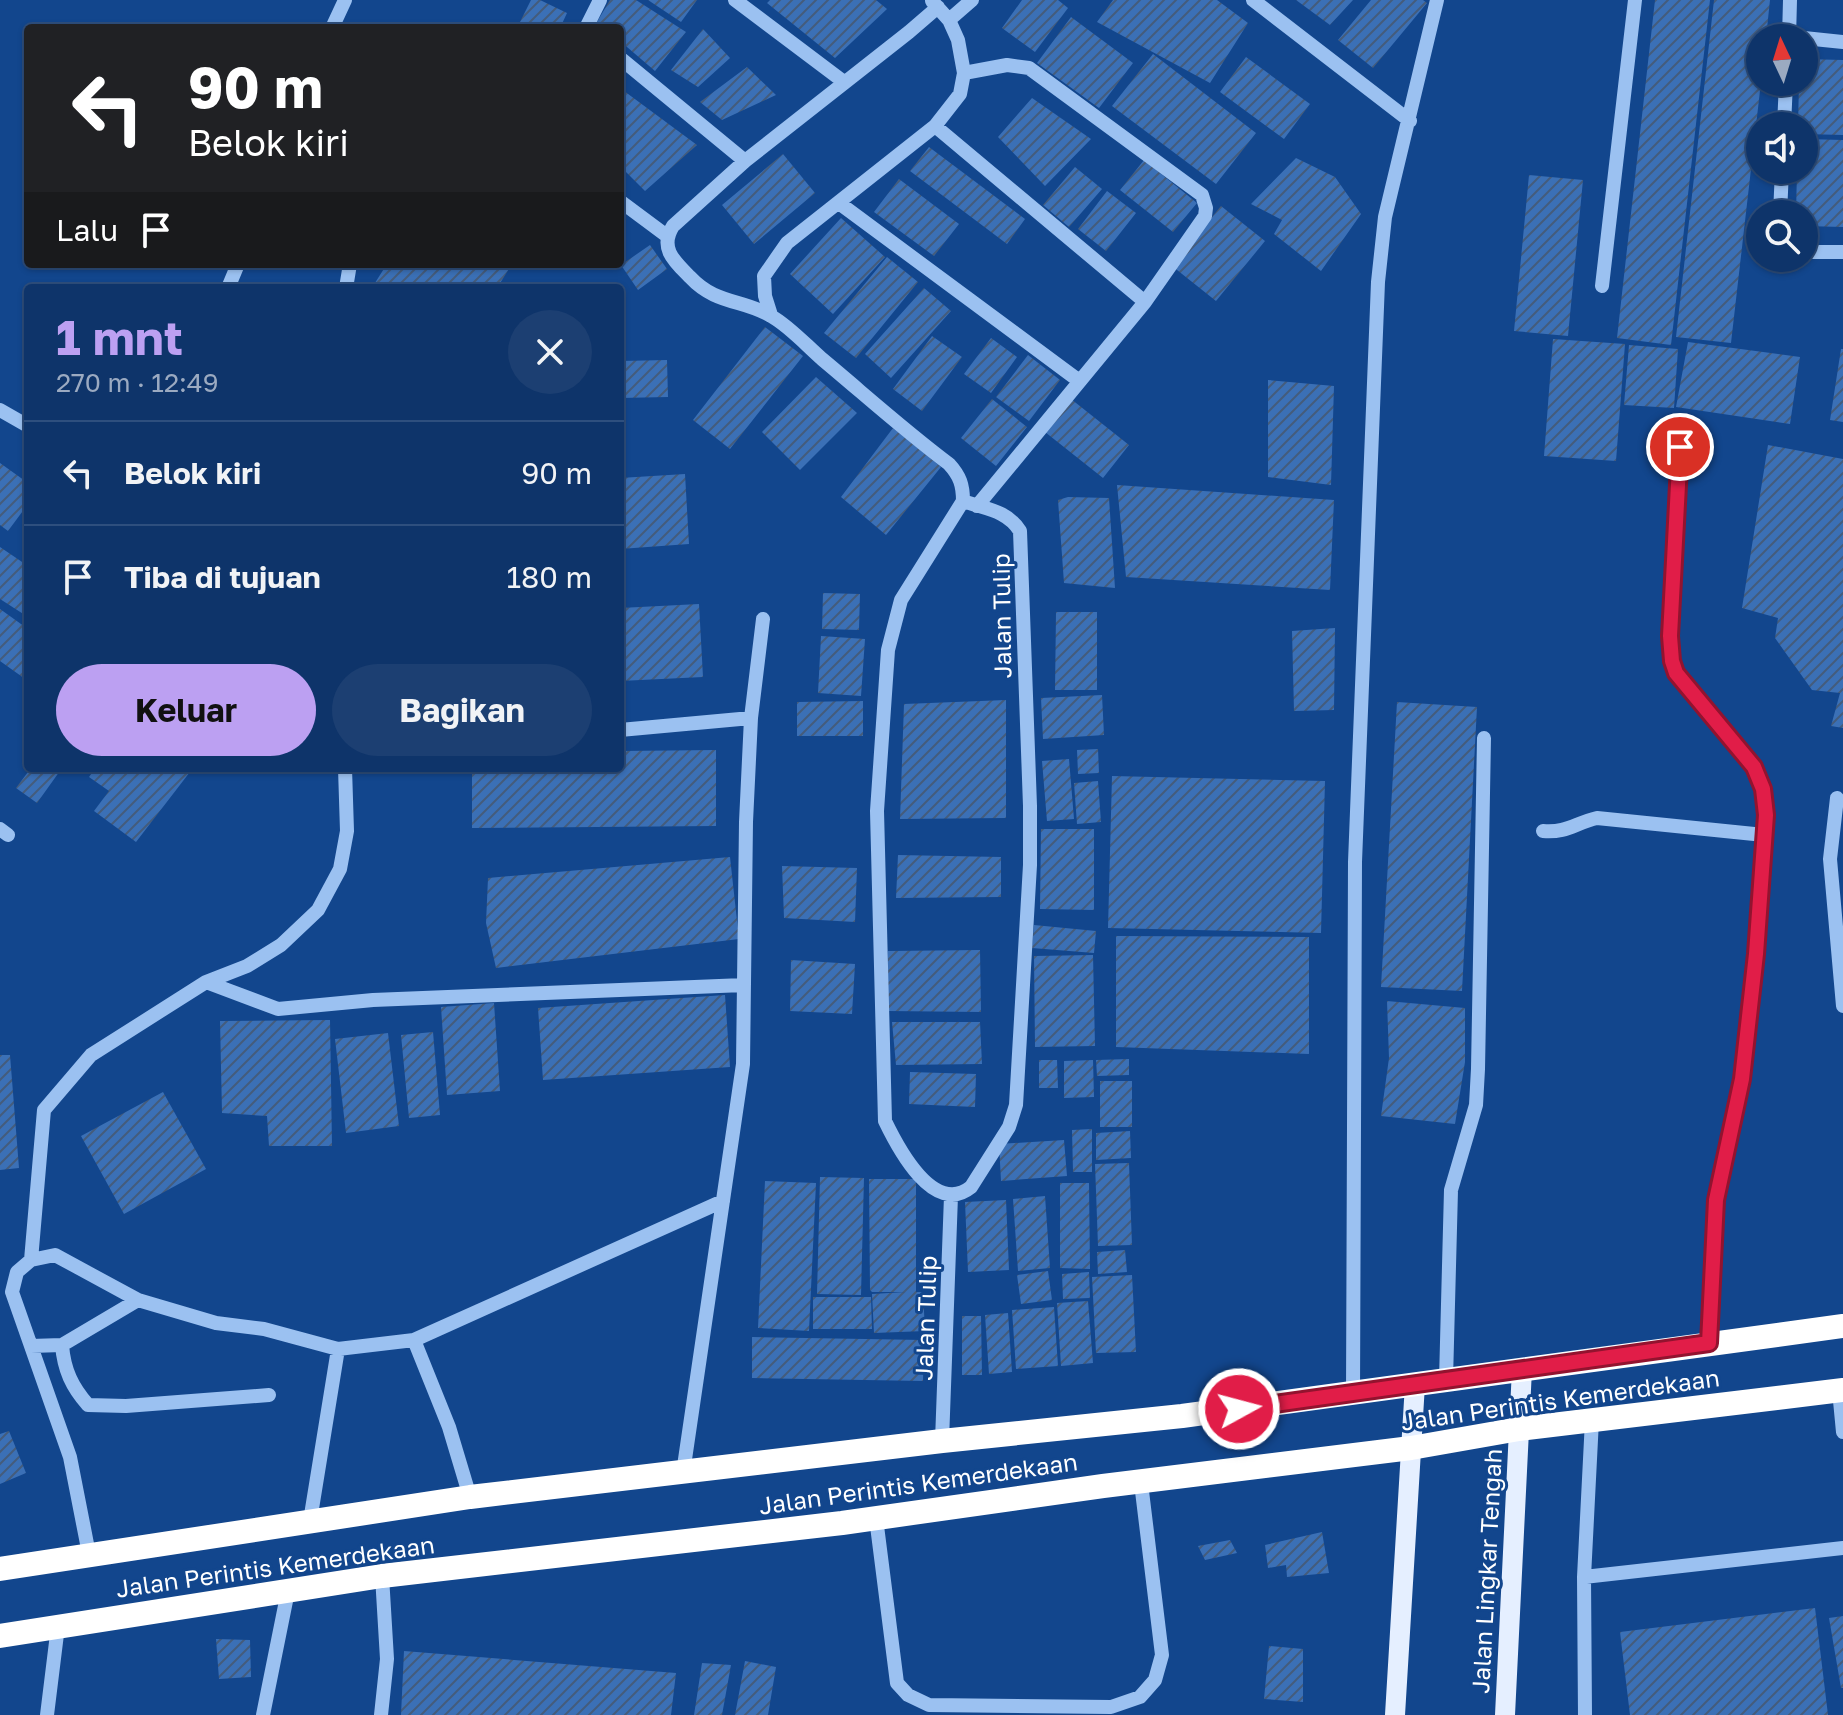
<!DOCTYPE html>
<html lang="id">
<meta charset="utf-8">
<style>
body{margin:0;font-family:"Golos Text",sans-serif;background:#1c3f72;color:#f1f3f6;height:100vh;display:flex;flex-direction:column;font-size:30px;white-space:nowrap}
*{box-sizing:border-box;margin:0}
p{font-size:26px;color:#9baac1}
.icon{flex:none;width:44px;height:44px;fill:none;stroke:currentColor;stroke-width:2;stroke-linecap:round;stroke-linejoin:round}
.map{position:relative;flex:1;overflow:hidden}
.panel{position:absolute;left:24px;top:284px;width:600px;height:488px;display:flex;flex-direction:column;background:#0e346a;border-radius:8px;box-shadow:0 2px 6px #0004,0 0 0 2px #2e4f7e}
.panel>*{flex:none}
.top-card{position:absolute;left:24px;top:24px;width:600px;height:244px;border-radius:8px;box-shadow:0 2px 6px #0004,0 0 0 2px #2e4f7e;background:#202124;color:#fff;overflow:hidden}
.needle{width:52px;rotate:356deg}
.controls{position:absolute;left:1746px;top:24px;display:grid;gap:16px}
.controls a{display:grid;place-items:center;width:72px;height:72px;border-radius:50%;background:#0e346a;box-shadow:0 2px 6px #0004,0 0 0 2px #2e4f7e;font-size:40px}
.pin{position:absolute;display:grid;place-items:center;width:68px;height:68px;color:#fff;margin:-34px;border:4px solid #fff;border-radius:50%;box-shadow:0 2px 8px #0007}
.me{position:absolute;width:88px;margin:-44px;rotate:83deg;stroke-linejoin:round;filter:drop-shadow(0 0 6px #0008)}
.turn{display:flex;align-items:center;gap:28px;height:168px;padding:0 32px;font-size:36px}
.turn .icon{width:104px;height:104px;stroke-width:2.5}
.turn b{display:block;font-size:56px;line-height:68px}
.then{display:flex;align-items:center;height:76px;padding:0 32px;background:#0003;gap:16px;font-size:30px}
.round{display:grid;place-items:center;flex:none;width:84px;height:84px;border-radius:42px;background:#1c3f72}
.head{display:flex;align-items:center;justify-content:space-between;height:136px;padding:0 32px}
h1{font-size:48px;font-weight:700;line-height:60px;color:#bca0f2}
.cta{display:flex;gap:16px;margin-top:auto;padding:16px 32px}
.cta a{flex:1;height:92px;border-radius:48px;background:#bca0f2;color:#111;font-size:32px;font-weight:700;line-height:92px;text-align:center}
.cta a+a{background:#1c3f72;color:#f1f3f6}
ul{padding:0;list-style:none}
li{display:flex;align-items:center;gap:24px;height:104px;padding:0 32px;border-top:2px solid #2e4f7e}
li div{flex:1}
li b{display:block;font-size:30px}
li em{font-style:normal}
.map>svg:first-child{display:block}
</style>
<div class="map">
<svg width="1843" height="1715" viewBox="0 0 1843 1715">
<defs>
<pattern id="building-hatch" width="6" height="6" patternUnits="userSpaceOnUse" patternTransform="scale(2)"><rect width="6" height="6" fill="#3b70b6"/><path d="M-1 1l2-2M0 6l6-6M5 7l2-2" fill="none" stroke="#445c7c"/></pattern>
</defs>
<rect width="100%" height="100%" fill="#12468d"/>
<!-- building -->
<path fill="url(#building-hatch)" d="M531 0H540L567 13 560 28H517Z
M610 0H636L686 32 655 71 620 41V28H604L597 22Z
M648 0H697L681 22Z
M770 0H876L887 9 835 58 767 3Z
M1022 0H1058L1068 8 1035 52 1002 28Z
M1113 0H1217L1248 23 1210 83 1097 22Z
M1296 0H1353L1330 25Z
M1371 0H1423L1427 3 1373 68 1338 40Z
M1655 0H1710L1671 345 1617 338Z
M1714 0H1770L1766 38H1760L1761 82 1731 343 1676 337Z
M1071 17 1133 63 1099 108 1037 63Z
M703 29 730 58 698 87 671 70Z
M1153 54 1256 133 1216 184 1112 106Z
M1246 57 1310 104 1284 139 1220 92Z
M1804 59 1843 60V135L1804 134V126H1798L1799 82H1804Z
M747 67 776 95 722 120 700 102Z
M620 88 697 145 645 191 620 166Z
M1032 98 1091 139 1045 186 998 137Z
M1804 139 1843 140V227L1804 226V214H1796L1797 170H1804Z
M929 147 1025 219 1007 244 910 171Z
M783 154 815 193 754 244 722 205Z
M1296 158 1335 177 1361 214 1321 271 1274 234 1282 220 1251 204Z
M1144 160 1197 203 1173 232 1120 190Z
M1075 167 1102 189 1069 227 1043 205Z
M1529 175 1583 180 1568 336 1514 331Z
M899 179 959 224 934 256 874 212Z
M1107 191 1136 213 1106 251 1078 229Z
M1221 206 1265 241 1216 301 1172 266Z
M841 218 885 257 833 314 790 274Z
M650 245 667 269 638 290 621 265Z
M887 257 918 282 856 358 824 333Z
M387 264H512L497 288H377L373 286Z
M924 288 951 311 891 378 865 354Z
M765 327 803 356 730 449 693 420Z
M932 336 962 357 922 411 893 389Z
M991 338 1017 357 991 393 964 374Z
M1553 339 1625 344 1616 461 1544 456Z
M1688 342 1800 357 1790 424 1676 407Z
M1629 345 1678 349 1674 408 1624 405Z
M1841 349H1843V422L1830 420Z
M1028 355 1060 380 1029 421 996 397Z
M667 360 668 397 620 398V361Z
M816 377 857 413 800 470 762 432Z
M1268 380 1334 386 1331 485 1268 477Z
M992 399 1027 427 996 466 961 438Z
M1071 399 1129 445 1103 478 1045 432Z
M893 428 941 467 886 535 841 497Z
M1768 445 1843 459V728L1831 726 1840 693 1812 690 1775 638 1778 618 1742 608Z
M0 463 28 483V504L8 531 0 525Z
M685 474 689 544 620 549V478Z
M1117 485 1334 500 1330 590 1126 577Z
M1068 497 1109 498 1115 588 1064 583 1058 500Z
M0 547 28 566V617L0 599Z
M823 593 860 594 859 630 822 629Z
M699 604 703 677 620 681V608Z
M0 609 28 629V681L0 661Z
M1056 612H1097V690H1055Z
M1335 628 1334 710 1294 711 1292 631Z
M821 636 865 639 861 696 818 693Z
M1102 695 1104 735 1043 739 1041 698Z
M1006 700V818L900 819 904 704Z
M863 701V736H797V702Z
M1397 702 1477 707 1462 991 1381 987Z
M1098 749 1099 773 1078 774 1077 750Z
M716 750V826L472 828V768H620V751Z
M1069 759 1074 819 1047 821 1042 761Z
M31 768H62L37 803 16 788Z
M95 768H193L136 842 94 811 109 791 89 777Z
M1112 776 1325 781 1321 933 1108 928Z
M1098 781 1101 822 1077 824 1074 783Z
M1041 829H1094V910L1040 909Z
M898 855 1001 857V897L896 898Z
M730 857 739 939 496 968 486 923 488 878Z
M782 866 857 868 855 922 784 918Z
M1034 925 1096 931 1094 953 1032 948Z
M1116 936 1309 937V1054L1116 1047Z
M980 950 981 1012 888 1011V951Z
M1093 955 1095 1046 1035 1047 1034 956Z
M791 960 855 964 852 1014 790 1011Z
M725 995 730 1067 543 1080 538 1008Z
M1387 1001 1465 1008V1062L1455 1124 1381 1116 1389 1058Z
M494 1003 500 1091 447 1095 441 1007Z
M330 1020 332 1146H269L267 1116 222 1113 220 1021Z
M892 1022H980L982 1064 896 1065Z
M433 1032 440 1115 409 1118 401 1035Z
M388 1033 399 1126 346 1133 335 1039Z
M0 1055H10L19 1168 0 1170Z
M1129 1059V1075L1097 1076 1096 1060Z
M1039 1060H1057L1058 1088H1039Z
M1093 1060 1094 1097 1064 1098V1061Z
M910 1072 976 1074 975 1107 909 1104Z
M1100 1081H1132V1127H1100Z
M163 1092 206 1169 124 1214 81 1136Z
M1092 1129V1172H1073L1072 1130Z
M1130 1131 1131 1158 1096 1160V1133Z
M1064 1140 1067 1176 1001 1181 999 1144Z
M1129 1163 1132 1245 1098 1246 1095 1164Z
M820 1177 864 1178 861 1295 817 1294Z
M869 1179H916V1292H923L925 1331 874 1333 872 1294 906 1292H872L870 1290Z
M765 1181 816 1183 809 1331 758 1328Z
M1060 1183H1089L1090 1269 1060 1268Z
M1045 1196 1050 1268 1018 1271 1013 1199Z
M1006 1200 1009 1270 968 1272 965 1202Z
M1125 1250 1127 1272 1098 1274 1097 1252Z
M1048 1271 1052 1300 1021 1304 1017 1275Z
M1089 1272 1090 1298 1063 1299 1062 1274Z
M1132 1275 1136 1352 1096 1353 1092 1277Z
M813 1297H871L872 1329H813Z
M1088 1301 1093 1363 1061 1366 1057 1303Z
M1054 1307 1058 1366 1016 1369 1012 1310Z
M1008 1313 1012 1372 989 1374 985 1315Z
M962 1316H981L982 1375H962Z
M752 1337 924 1340 923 1381 752 1378Z
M9 1431 26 1473 0 1484V1434Z
M1322 1532 1329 1573 1287 1577 1286 1565 1268 1568 1265 1545Z
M1230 1540 1237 1553 1205 1560 1198 1546Z
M1815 1608 1828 1715H1630L1620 1632Z
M1843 1616V1688H1841L1829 1618Z
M216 1639 250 1640 251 1677 219 1679Z
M1269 1646 1303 1649V1702L1264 1699Z
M404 1651 676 1673 671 1715H401Z
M745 1661 776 1667 768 1715H735Z
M702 1663 731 1665 722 1715H694Z"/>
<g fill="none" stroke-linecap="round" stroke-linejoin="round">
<!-- minor -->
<path stroke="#9bc1f1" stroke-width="14" d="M735 0 844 82
M1253 0 1410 121
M938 7 909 32 745 161 673 226C659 248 674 261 690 277 716 305 743 299 771 316 789 326 806 345 822 359 864 394 905 431 949 464 960 476 963 485 963 501
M949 20 972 0
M332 28 345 0
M586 28 600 0
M1789 38 1790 0
M1804 38 1843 42
M620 58 745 161
M964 73 1007 65 1029 68 1202 195 1206 208 1205 216 1145 302 977 506
M935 126 1145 302
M1784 126 1786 82
M620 201 667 236
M839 203 1078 380
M1780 214 1782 170
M1804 252H1843
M1602 286 1635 0
M228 288 238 264
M346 288 350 264
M771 315 765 296 764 276 787 243 935 126 960 94 964 73 958 40 949 20 932 1
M0 410 28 426
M1680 447 1670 636 1672 661 1676 673 1754 767 1763 789 1766 815 1756 954 1742 1079 1716 1200 1709 1343
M963 501C985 509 1007 510 1020 531L1030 806V865L1016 1105 1009 1127 971 1187C934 1217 898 1148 885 1121L877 811 888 650 901 600Z
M620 730 751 718
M1837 798 1830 859 1843 1006
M0 829 8 835
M1543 831C1567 833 1575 823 1597 818L1764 835
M206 982 278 1009 373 1000 744 985
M31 1260 44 1110 91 1055 206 982 247 966 281 945 318 910 340 869 347 831 345 768
M138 1300 62 1345C64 1370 72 1387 88 1405L126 1406 269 1395
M31 1346 62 1345
M1446 1380 1451 1190 1476 1105 1478 1069 1484 738
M1839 1390 1843 1432
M1353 1394 1355 862 1378 282 1385 217 1437 0
M942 1441 951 1196
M683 1473 743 1064 746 822 751 718 763 619
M470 1497 449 1427 414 1340 723 1201
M876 1518 897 1683 908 1695 929 1705 1111 1707 1140 1697 1155 1680 1162 1655 1141 1483
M310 1521 338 1349 414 1340
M89 1554 70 1457 12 1292 17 1272 31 1260 55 1255 138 1300 216 1323 264 1329 338 1349
M1584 1577 1843 1548
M47 1715 58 1626
M263 1715 288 1591
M381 1715 387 1659 382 1576
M1585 1715 1584 1577 1592 1420"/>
<!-- major -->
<path stroke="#e5efff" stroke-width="20" d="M1395 1715 1415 1384
M1505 1715 1522 1369"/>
<!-- highway -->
<path stroke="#fff" stroke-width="24" d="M0 1569 470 1497 942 1441 1182 1416 1843 1326
M0 1636 382 1576 842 1523 1103 1486 1411 1448 1519 1429 1843 1390"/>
</g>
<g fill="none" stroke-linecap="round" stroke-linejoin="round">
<!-- route casing -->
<g stroke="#92132f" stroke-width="20">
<path id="route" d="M1239 1409 1709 1343 1716 1200 1742 1079 1756 954 1766 815 1763 789 1754 767 1676 673 1672 661 1670 636 1680 447"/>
</g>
<!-- route -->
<use href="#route" stroke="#e11d48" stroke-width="14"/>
</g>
<g text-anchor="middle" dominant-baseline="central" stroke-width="6" stroke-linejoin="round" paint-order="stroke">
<!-- street labels -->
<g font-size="24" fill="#fff" stroke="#12468d">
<text transform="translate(1001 616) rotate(-91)">Jalan Tulip</text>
<text transform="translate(925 1318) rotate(-88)">Jalan Tulip</text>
<text transform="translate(1560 1399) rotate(-8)">Jalan Perintis Kemerdekaan</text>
<text transform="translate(918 1483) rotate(-8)">Jalan Perintis Kemerdekaan</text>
<text transform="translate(275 1566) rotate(-8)">Jalan Perintis Kemerdekaan</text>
<text transform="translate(1486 1571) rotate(-87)">Jalan Lingkar Tengah</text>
</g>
</g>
</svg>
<div class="controls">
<a><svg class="needle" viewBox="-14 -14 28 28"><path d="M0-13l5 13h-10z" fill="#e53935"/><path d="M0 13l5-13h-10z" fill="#9baac1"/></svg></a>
<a><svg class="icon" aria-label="sound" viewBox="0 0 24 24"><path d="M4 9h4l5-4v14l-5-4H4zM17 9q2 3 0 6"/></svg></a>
<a><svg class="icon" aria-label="search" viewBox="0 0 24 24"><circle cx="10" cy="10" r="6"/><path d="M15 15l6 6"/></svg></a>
</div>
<div class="pin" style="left:1680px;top:447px;background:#d93025"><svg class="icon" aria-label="arrive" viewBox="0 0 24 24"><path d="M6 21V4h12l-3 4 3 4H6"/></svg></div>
<svg class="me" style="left:1239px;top:1409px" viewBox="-20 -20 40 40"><circle r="17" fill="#e11d48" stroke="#fff" stroke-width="3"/><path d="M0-11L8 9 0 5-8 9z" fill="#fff"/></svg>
<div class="top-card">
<div class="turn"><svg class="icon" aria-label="left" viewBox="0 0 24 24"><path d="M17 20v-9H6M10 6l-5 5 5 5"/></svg><div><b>90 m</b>Belok kiri</div></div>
<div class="then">Lalu<svg class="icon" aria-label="arrive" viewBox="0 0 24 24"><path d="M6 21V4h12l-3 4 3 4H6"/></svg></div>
</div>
<section class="panel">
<div class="head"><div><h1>1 mnt</h1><p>270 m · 12:49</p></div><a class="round"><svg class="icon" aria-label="close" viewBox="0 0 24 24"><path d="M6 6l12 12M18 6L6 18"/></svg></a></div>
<ul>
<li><svg class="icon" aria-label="left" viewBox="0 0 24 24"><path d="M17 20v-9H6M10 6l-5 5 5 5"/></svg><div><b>Belok kiri</b></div><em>90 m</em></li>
<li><svg class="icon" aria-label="arrive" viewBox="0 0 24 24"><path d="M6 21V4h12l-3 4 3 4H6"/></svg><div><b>Tiba di tujuan</b></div><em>180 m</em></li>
</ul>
<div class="cta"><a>Keluar</a><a>Bagikan</a></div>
</section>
</div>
